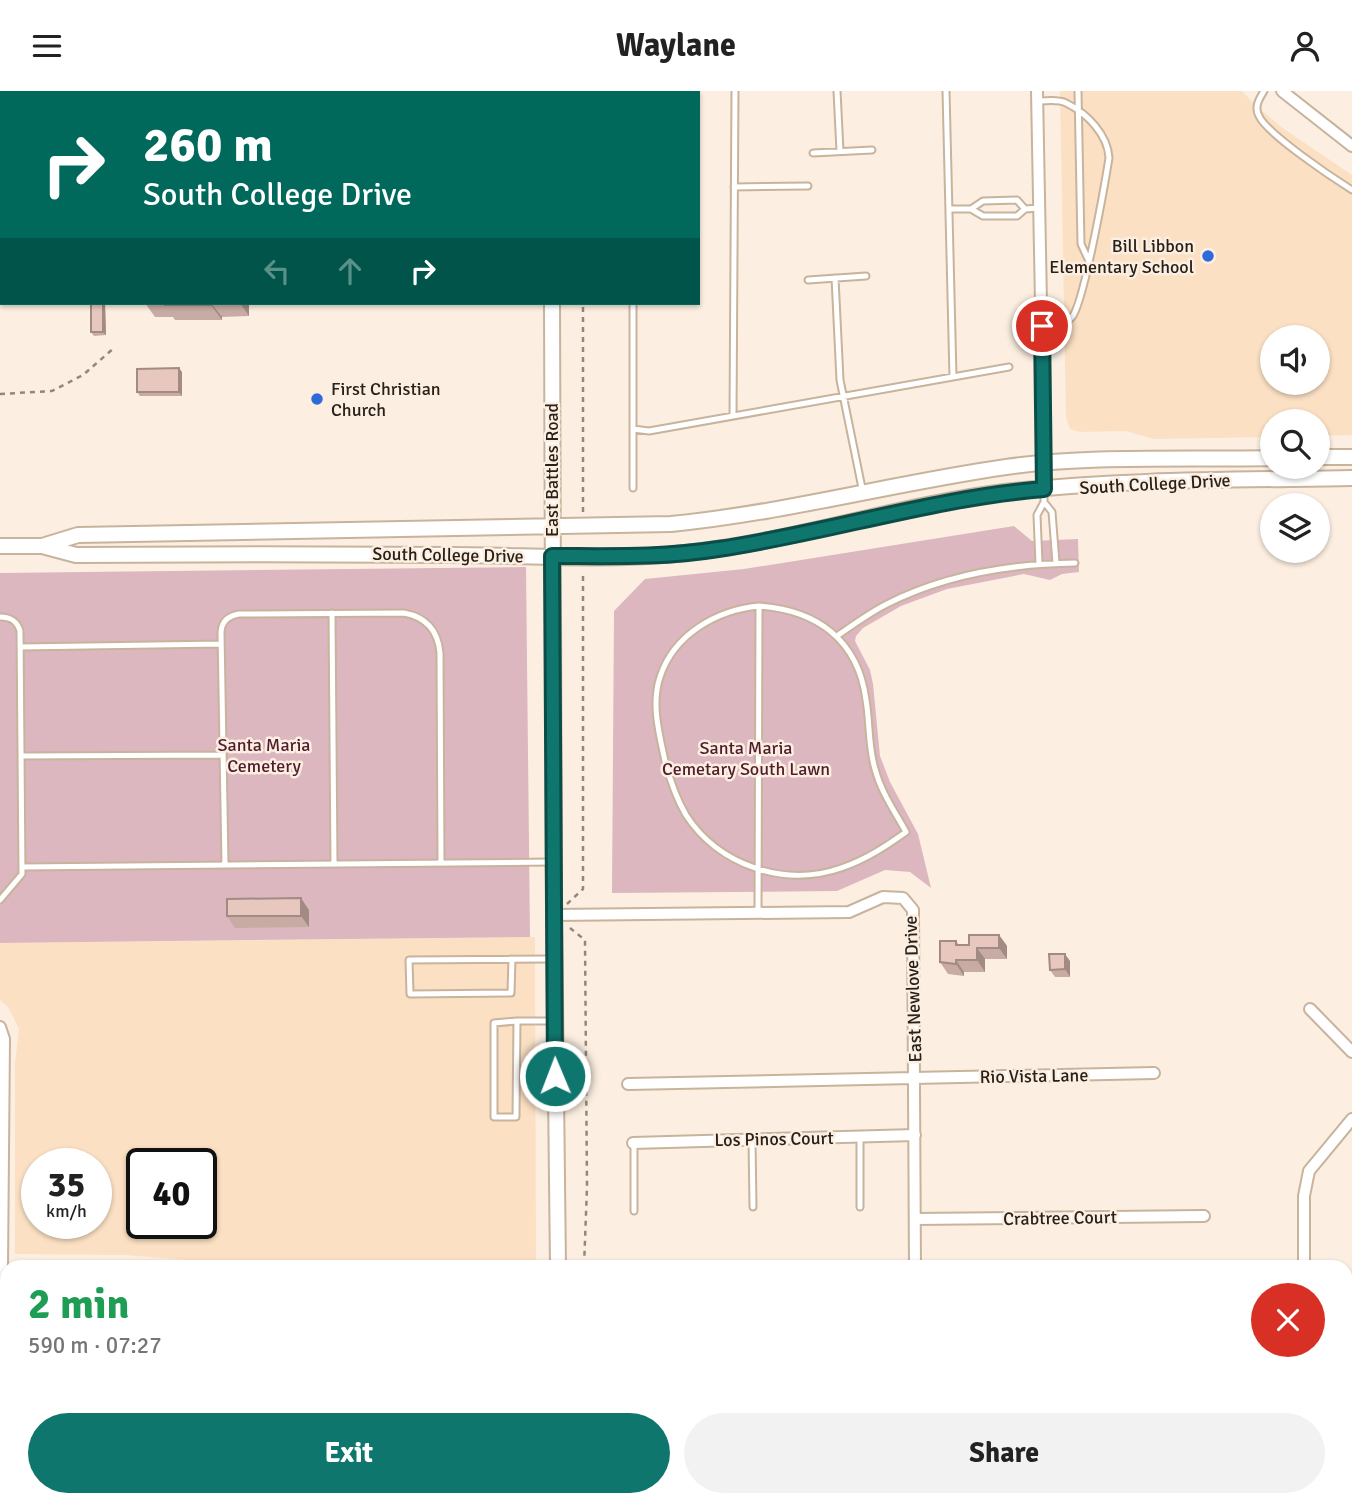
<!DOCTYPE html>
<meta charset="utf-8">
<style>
body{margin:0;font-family:Signika,sans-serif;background:#f2f2f2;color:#222;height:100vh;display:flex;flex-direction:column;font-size:26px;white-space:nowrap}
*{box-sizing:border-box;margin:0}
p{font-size:23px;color:#767676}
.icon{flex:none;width:38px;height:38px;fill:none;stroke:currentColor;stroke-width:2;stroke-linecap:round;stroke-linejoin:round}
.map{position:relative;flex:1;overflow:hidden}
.drawer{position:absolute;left:0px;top:1169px;width:1353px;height:247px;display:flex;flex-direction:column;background:#fff;border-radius:21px 21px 0 0;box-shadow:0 2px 5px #0004}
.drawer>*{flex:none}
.banner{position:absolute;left:0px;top:0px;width:700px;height:214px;box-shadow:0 2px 5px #0004;background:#00695c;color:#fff;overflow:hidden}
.tools{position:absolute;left:1260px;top:234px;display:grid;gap:14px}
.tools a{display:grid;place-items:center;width:70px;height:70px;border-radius:50%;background:#fff;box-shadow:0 2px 5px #0004;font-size:35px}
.speed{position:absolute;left:21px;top:1057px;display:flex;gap:14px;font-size:35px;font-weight:700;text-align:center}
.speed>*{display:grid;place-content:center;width:91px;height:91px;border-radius:50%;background:#fff;box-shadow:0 2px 5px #0004;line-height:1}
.speed small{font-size:18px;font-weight:400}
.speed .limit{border:4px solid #111;border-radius:10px;background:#fff;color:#111}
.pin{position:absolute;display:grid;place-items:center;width:60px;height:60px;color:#fff;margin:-30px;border:4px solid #fff;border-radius:50%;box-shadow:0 2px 7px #0007}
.me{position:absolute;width:77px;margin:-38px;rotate:359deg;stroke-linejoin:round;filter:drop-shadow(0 0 5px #0008)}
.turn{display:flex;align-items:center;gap:24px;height:147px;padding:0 28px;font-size:32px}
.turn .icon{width:91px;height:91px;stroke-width:2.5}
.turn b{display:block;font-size:49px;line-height:60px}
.lanes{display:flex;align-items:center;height:66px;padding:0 28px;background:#0003;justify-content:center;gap:35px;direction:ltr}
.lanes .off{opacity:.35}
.round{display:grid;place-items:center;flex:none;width:74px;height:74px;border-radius:37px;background:#f2f2f2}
.overview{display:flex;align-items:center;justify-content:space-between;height:119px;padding:0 28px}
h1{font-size:42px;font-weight:700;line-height:52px;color:#1e9e55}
.action{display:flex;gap:14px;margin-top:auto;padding:14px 28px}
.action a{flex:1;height:80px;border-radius:42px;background:#0f766e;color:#fff;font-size:28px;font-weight:700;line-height:80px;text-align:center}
.action a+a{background:#f2f2f2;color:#222}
header{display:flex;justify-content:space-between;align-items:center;height:91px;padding:0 28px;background:#fff;font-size:32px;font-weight:700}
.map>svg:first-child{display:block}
</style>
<header><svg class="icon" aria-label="menu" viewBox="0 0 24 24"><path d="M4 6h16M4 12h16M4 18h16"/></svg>Waylane<svg class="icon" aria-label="person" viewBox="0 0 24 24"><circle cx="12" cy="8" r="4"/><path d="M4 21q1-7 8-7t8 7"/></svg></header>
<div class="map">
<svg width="1352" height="1415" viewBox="0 0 1352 1415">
<rect width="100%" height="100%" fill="#fcefe1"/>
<!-- built -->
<path fill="#fbe0c3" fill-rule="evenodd" d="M1060 0H1242L1255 14 1284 38 1352 84V344L1318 345V331H1272V346L1154 348 1125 340 1080 341 1070 338 1066 326ZM1272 247H1318V292H1272Z
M535 846 536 1175H267L125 1164 15 1163V972L19 938 8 916 0 909V852ZM37 1073H96V1132H37ZM142 1073H201V1132H142Z"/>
<!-- green -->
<path fill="#dcb7c0" d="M1014 435 1032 450 1078 448 1079 481 1062 483 1050 489 1024 483 947 498 901 515 863 537 856 545 855 550 870 579 873 593 880 665 890 691 918 743 931 797 910 781 885 779 837 800 612 802 614 520 645 488 744 478Z
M526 476 530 846 0 852V482Z"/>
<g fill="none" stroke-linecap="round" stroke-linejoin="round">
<!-- service casing -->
<g stroke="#c8b39d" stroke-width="9">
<path id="service" d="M837 0 840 60
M946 0 953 286
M1078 0 1081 153 1089 170
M1264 0C1259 8 1254 16 1259 25 1267 43 1333 87 1352 99
M634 2V0
M1039 10C1048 10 1058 8 1066 12 1087 22 1108 44 1109 67 1105 92 1084 212 1072 226 1064 235 1053 234 1042 235
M813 62 872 59
M734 96 808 95
M950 118H971
M1025 118 1017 109 983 110 971 118 983 125H1017L1025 118 1039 117
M835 187 840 289 863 402
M808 189 866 185
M733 325 735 0
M633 338 649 340 1009 276
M633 397V212
M1044 411 1052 421 1056 472
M1039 473 1037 424 1044 411V372
M759 515C816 519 858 548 866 609 870 632 868 655 875 678 881 701 895 721 906 741 885 756 865 769 841 777 785 797 718 774 686 724 676 707 670 689 665 670 659 642 651 613 660 586 674 543 717 519 759 515Z
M332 522 334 773
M0 526C11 526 17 530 20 540L22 783 0 809
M837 545C853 534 869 522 887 513 944 484 1012 473 1075 472
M20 556 221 553
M21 665 223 664
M225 774 221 541C222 529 229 525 239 523L404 522C426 526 438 540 440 562L441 772
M22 776 553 771
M758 822 759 515
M512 868 511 902 410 903 409 869 552 868
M517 930 516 1026H494V932Z
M517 930H554
M752 1049 753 1116
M634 1053V1120
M860 1116V1046"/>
</g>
<!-- minor casing -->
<g stroke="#c8b39d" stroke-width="14">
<path id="minor" d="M1037 0 1044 372
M1282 0 1352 55
M554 824 849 821 883 806 903 807 913 819 915 1176
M1310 918 1352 961
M0 936 4 948 0 1403
M628 993 1154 982
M633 1052 915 1044
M915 1128 1204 1125
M1304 1176V1105L1309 1080 1352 1028
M916 1409V1415
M465 1415 466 1409
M1304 1415V1409"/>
</g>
<!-- tertiary casing -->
<g stroke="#c8b39d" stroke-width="18">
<path id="tertiary" d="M552 2V0
M552 212 554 824 558 1176
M1318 366H1352
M0 455H42L78 444 671 433C784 422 894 392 1006 376 1091 364 1186 369 1272 367
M42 455 76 464C201 463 325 463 450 464 524 464 601 470 675 463 787 453 893 415 1004 401 1119 388 1237 389 1352 387
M560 1409V1415"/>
</g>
<!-- path -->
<path stroke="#91877c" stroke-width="2.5" stroke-dasharray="5 5" stroke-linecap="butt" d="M583 2V0
M0 303 52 300 83 284 114 257
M583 421V212
M567 813 583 798V480
M570 837 585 849 587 1096 584 1176
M585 1409V1415"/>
<!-- service -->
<use href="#service" stroke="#fff" stroke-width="5"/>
<!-- minor -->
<use href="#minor" stroke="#fff" stroke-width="10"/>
<!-- tertiary -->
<use href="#tertiary" stroke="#fff" stroke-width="14"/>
</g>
<!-- wall -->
<path fill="#c8aba3" d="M91 212H105L106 244 94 245 91 241Z
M145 212H249V225L222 226V229H175L173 226H155Z
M182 281V305H140L137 301Z
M309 819V836L235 837 227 825Z
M999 844 1007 855V868H985V881H964V885L948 883 940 871 956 850 959 854H969Z
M1070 870V886H1055L1050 879Z"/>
<!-- shaded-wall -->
<path fill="#a28b85" d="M103 212H105L106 244 103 241Z
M211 212 222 226V229L211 214Z
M240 212H249V225Z
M179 277 182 281V305L179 301Z
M301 807 309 819V836L301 825Z
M999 844 1007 855V868L999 857Z
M977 857 985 868V881L977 869Z
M1065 863 1070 870V886L1065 878Z
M956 869 964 881V885L956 873Z"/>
<!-- building -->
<path fill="#e8c7be" stroke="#a28b85" stroke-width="2" d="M91 212H103V241H91Z
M165 212H211V214H165Z
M179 277V301H137V278Z
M301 807V825H227V808Z
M969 844H999V857H977V869H956V873L940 871V850H956V854H969Z
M1049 863H1065V878L1050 879Z"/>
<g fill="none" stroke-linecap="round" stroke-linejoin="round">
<!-- route casing -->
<g stroke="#0a4d48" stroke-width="18">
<path id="route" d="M555 985 552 465C608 465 663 467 718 458 827 442 933 407 1044 398L1042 235"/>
</g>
<!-- route -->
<use href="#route" stroke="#0f766e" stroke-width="12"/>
</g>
<!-- markers -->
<g fill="#2e6bd9" stroke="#fcefe1" stroke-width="2.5">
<circle cx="1208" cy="165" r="7"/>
<circle cx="317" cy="308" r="7"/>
</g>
<g text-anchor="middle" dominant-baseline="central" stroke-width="5" stroke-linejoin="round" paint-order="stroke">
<!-- poi labels -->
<g font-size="18" fill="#292119" stroke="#fcefe1" text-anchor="end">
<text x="1194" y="155">Bill Libbon<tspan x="1194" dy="21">Elementary School</tspan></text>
<text x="331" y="298" text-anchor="start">First Christian<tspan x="331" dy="21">Church</tspan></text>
</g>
<!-- street labels -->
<g font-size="18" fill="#292119" stroke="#fcefe1">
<text transform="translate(552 379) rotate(-90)">East Battles Road</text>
<text transform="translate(1155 393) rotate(-3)">South College Drive</text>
<text transform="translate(448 464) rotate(1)">South College Drive</text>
<text transform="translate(913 898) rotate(-92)">East Newlove Drive</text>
<text transform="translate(1034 985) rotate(-1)">Rio Vista Lane</text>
<text transform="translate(774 1048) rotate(-1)">Los Pinos Court</text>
<text transform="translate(1060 1127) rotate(-1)">Crabtree Court</text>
</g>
<!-- park labels -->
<g font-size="18" fill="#511d2e" stroke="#fcefe1">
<text x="264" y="654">Santa Maria<tspan x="264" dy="21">Cemetery</tspan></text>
<text x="746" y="657">Santa Maria<tspan x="746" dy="21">Cemetary South Lawn</tspan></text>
</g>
</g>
</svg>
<div class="tools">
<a><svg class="icon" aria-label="sound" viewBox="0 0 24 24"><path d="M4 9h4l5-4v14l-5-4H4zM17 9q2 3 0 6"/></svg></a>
<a><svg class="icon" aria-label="search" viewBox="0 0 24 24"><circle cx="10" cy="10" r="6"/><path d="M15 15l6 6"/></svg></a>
<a><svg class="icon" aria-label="layers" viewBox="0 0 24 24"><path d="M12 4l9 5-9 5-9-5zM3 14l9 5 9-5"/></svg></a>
</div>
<div class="speed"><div>35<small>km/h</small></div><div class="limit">40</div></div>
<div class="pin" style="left:1042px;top:235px;background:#d93025"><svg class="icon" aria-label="arrive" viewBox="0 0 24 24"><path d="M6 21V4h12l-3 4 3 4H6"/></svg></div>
<svg class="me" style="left:555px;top:985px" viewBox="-20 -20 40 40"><circle r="17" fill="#0f766e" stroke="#fff" stroke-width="3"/><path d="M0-11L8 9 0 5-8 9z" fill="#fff"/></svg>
<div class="banner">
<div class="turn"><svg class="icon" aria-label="right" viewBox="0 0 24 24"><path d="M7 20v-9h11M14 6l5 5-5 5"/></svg><div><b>260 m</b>South College Drive</div></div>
<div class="lanes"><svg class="icon off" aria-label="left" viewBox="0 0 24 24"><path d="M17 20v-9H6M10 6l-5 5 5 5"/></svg><svg class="icon off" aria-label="ahead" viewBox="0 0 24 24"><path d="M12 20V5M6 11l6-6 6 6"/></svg><svg class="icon" aria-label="right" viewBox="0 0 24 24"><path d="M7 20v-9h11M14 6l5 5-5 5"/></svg></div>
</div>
<section class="drawer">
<div class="overview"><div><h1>2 min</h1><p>590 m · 07:27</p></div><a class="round" style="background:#d93025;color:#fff"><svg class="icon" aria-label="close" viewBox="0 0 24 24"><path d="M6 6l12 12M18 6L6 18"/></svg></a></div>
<div class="action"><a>Exit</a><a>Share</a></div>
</section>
</div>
